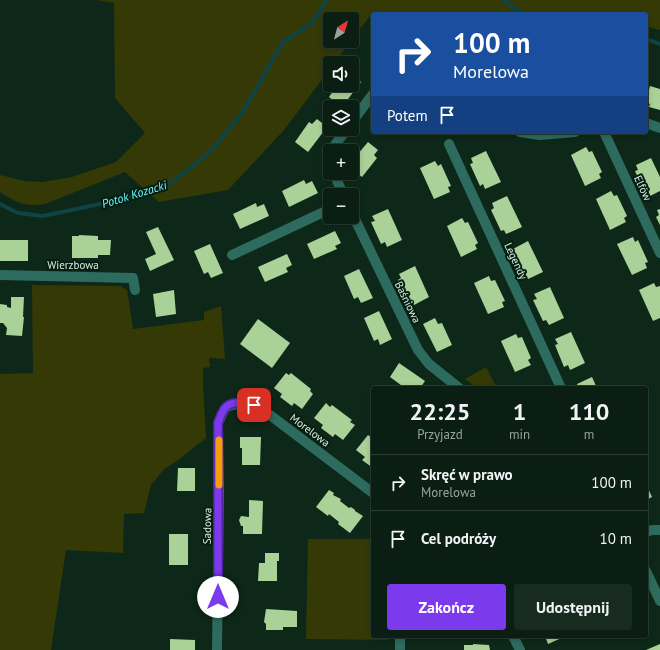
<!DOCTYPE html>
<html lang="pl">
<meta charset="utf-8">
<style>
body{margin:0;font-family:"PT Sans",sans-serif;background:#182b21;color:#f1f3f6;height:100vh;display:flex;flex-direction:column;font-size:15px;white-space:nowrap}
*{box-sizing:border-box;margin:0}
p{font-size:13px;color:#99a2a0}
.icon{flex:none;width:22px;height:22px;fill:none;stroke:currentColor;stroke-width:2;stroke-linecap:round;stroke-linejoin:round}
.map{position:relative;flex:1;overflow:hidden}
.drawer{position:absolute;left:371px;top:386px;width:277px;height:252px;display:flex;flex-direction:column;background:#0a1e13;border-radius:4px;box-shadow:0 2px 6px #0003,0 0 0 1px #2a3c33}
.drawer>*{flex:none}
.banner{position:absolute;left:371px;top:12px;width:277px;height:122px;border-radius:4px;box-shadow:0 2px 6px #0003,0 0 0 1px #2a3c33;background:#1a4fa0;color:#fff;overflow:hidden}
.needle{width:26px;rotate:36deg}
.tools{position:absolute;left:323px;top:12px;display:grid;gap:8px}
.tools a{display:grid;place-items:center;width:36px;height:36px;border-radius:4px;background:#0a1e13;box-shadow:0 2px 6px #0003,0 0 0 1px #2a3c33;font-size:20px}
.pin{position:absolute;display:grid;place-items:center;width:34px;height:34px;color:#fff;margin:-17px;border-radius:8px;box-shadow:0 2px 6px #0006}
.me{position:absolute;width:44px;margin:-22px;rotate:0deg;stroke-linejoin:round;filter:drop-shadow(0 0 3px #0008)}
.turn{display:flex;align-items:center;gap:14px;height:84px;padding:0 16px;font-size:18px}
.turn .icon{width:52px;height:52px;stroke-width:2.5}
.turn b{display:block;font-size:28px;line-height:34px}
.then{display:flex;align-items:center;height:38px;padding:0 16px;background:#0003;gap:8px;font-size:15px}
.eta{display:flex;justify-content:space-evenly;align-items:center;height:68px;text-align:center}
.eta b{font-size:24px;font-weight:600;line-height:28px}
.button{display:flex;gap:8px;margin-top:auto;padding:8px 16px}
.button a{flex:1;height:46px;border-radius:4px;background:#7c3aed;color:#fff;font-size:16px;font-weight:600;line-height:46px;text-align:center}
.button a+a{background:#182b21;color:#f1f3f6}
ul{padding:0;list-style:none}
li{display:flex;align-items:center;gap:12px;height:56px;padding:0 16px;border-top:1px solid #2a3c33}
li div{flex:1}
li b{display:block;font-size:15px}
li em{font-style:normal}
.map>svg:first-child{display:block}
</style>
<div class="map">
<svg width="660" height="650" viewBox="0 0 660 650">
<rect width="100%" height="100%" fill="#0d2819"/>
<!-- green -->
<path fill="#353906" d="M96 0H660V30L648 27 646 36V14H373L371 15 352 39V19H330V41H351L334 63H330V69L284 130 228 190 159 202 125 172 45 204C25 207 17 203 0 192V175L25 181 43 182 72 177 116 162 145 133 115 98 114 3Z
M32 285 120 286 127 290 133 329 204 320V312L221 306 225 359 209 358 210 367 203 368V385L206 438 177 461 164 469 151 485 144 513 124 514 123 553 66 550 51 650H0V374L33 373Z
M486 367 497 388H477L465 379Z
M308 539H373V636H388V640L306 639Z"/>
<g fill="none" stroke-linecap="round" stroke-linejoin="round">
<!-- stream -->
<path stroke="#0f4345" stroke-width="4" d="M504 0 522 14
M646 39 660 44
M0 204 18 213 43 216 105 203 168 185 210 152 243 112 283 42 312 23 327 0"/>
</g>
<!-- building -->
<path fill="#aad198" d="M352 75 361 82 342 107 329 97 337 85H352Z
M650 86 660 89V110L649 107 650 104 646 102Z
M317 119 327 127 308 152 295 142 309 122 312 124Z
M368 142 378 150 374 155 377 158 362 177 352 170V161Z
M586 147 589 152 592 151 602 172 599 174 601 178 585 186 571 155Z
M486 151 501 182 485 189 483 184 480 186 470 164 473 163 471 158Z
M651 158 660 177V191L650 196 648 191 645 193 635 171 638 170 636 165Z
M435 161 438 166 441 164 451 186 448 187 450 192 434 199 420 168Z
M304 180 306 184 312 181 318 193 289 207 282 191Z
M611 191 614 196 617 195 627 216 624 218 626 222 610 230 596 199Z
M507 196 522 227 506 234 504 230 501 231 491 210 494 208 492 203Z
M256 203 257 207 264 204 269 216 240 229 233 214Z
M388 209 402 240 387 247 385 242 381 244 371 222 375 221 372 216Z
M660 209V225L656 217 659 215 657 210Z
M462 218 465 223 468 222 478 243 475 245 477 249 461 257 447 226Z
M158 227 174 260 150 271 145 259 156 254 146 232Z
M335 231 341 243 335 246 337 249 314 259 307 244Z
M79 235 98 236V240H111L110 255H98V258H72V236H79Z
M633 237 635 242 638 240 648 262 645 263 647 268 632 275 617 244Z
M0 240H28V261H0Z
M528 241 543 272 528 279 525 275 522 276 512 255 515 253 513 249Z
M210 244 223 273 211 278 208 272 204 274 194 251Z
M287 254 292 265 286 268 288 272 265 282 258 267Z
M415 266 429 297 414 305 411 300 408 301 398 280 401 278 399 274Z
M359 269 373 298 361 303 358 297 354 299 344 276Z
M489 276 491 281 495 280 505 301 502 302 504 307 488 314 474 283Z
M654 283 656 287 660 286V318L653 321 639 290Z
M550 287 564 318 549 325 546 320 543 321 533 300 537 299 534 294Z
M174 290 176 314 156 317 153 294Z
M11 297H24L23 317H24L22 336 6 335 7 328 3 323H0V304L7 305V307L11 308Z
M379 311 392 339 380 345 378 339 374 341 364 318Z
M435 318 438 324 442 323 452 345 437 352 423 324Z
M258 319 290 343 272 368 240 344Z
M571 332 585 363 570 370 568 365 564 367 555 345 558 344 555 339Z
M516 334 518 338 522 337 531 358 528 360 531 365 515 372 501 341Z
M399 363 425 381 420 388H405L390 377Z
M286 373 289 375 291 373 311 389 310 391 313 394 302 409 294 403 292 406 280 397 282 394 274 388Z
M592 377 597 388H578L577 384Z
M326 403 330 407 332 405 352 420 350 422 355 425 343 440 335 434 333 437 321 428 323 425 314 418Z
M368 435 372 438 373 437V468L362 460 365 457 356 450Z
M240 437H261L260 465H242V448H240Z
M178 468H195V491H177Z
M646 484 652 497 646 500Z
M329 490 334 493 333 495 341 499 340 501 349 508 351 507 355 510V511L363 516 350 533 338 524 339 522 329 514 328 516 316 507Z
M249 500 263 501 262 534H243V526H241L239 520 241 516 249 517Z
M169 534H188V565H169Z
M265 553H279V561H277V581H258L259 563H265Z
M266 609 297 611V627H283V630H266V624L264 622Z
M539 636H566L548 644 545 636 540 639Z
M170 639 195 640V650H170Z
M473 644 489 645 490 650H464V645H473Z
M660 644V650H646Z"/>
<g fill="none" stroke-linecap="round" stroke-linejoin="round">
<!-- minor -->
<path stroke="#2e6b5f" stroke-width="10" d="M352 122 373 94
M646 123 660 128
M520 132 539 135 575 132
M604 132 660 253
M449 144 561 388
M333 151 334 146 347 129
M334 173 343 195
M352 213 418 350 429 364 459 388
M232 255 330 209
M0 275 133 278 135 290
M646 532 652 530H660
M646 571 660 601
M513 636 520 650
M217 650 219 489 218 423 224 410 228 406 247 402 262 409 373 493
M400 650V636"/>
</g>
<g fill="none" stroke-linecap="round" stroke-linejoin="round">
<!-- route casing -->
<g stroke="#51269a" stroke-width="10">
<path id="route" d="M218 597V423C220 418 222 410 227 406 234 401 247 402 254 405"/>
</g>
<!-- route -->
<use href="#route" stroke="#7c3aed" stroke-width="7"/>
<!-- slow -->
<path stroke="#f59e0b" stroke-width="7" d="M219 440V485"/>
</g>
<g text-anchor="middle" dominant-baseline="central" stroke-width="4" stroke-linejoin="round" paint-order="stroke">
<!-- street labels -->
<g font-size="11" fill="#dcebe1" stroke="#041e10">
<text transform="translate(643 188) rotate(65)">Elfów</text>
<text transform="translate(516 261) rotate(65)">Legendy</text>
<text x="73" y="265">Wierzbowa</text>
<text transform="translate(408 302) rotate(64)">Baśniowa</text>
<text transform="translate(310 430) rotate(37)">Morelowa</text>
<text transform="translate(207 526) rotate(-89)">Sadowa</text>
</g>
<!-- water labels -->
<g font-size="12" font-style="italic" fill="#71f8ff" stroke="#041e10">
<text transform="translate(134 194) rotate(-17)">Potok Kozacki</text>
</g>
</g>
</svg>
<div class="tools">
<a><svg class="needle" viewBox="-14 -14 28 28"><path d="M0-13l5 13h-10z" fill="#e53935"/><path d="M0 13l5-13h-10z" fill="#99a2a0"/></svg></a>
<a><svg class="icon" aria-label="sound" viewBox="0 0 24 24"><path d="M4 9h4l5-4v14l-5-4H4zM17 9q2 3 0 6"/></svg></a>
<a><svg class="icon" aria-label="layers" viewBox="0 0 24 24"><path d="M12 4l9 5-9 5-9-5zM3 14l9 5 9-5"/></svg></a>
<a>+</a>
<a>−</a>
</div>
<div class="pin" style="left:254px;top:405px;background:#d93025"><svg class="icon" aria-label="arrive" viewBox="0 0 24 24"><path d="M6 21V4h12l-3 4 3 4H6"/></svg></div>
<svg class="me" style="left:218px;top:597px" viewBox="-20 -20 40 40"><circle r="19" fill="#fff"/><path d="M0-13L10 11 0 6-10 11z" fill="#7c3aed"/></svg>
<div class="banner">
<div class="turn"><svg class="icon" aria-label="right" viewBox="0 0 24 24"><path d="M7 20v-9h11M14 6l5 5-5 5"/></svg><div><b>100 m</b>Morelowa</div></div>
<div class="then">Potem<svg class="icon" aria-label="arrive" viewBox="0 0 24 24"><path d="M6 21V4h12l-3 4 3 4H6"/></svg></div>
</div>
<section class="drawer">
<div class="eta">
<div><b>22:25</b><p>Przyjazd</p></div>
<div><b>1</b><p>min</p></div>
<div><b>110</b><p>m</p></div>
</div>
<ul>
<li><svg class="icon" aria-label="right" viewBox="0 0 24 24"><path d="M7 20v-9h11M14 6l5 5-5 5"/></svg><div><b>Skręć w prawo</b><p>Morelowa</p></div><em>100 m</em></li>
<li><svg class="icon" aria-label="arrive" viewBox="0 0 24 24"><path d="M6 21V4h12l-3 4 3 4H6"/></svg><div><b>Cel podróży</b></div><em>10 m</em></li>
</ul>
<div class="button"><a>Zakończ</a><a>Udostępnij</a></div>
</section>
</div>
